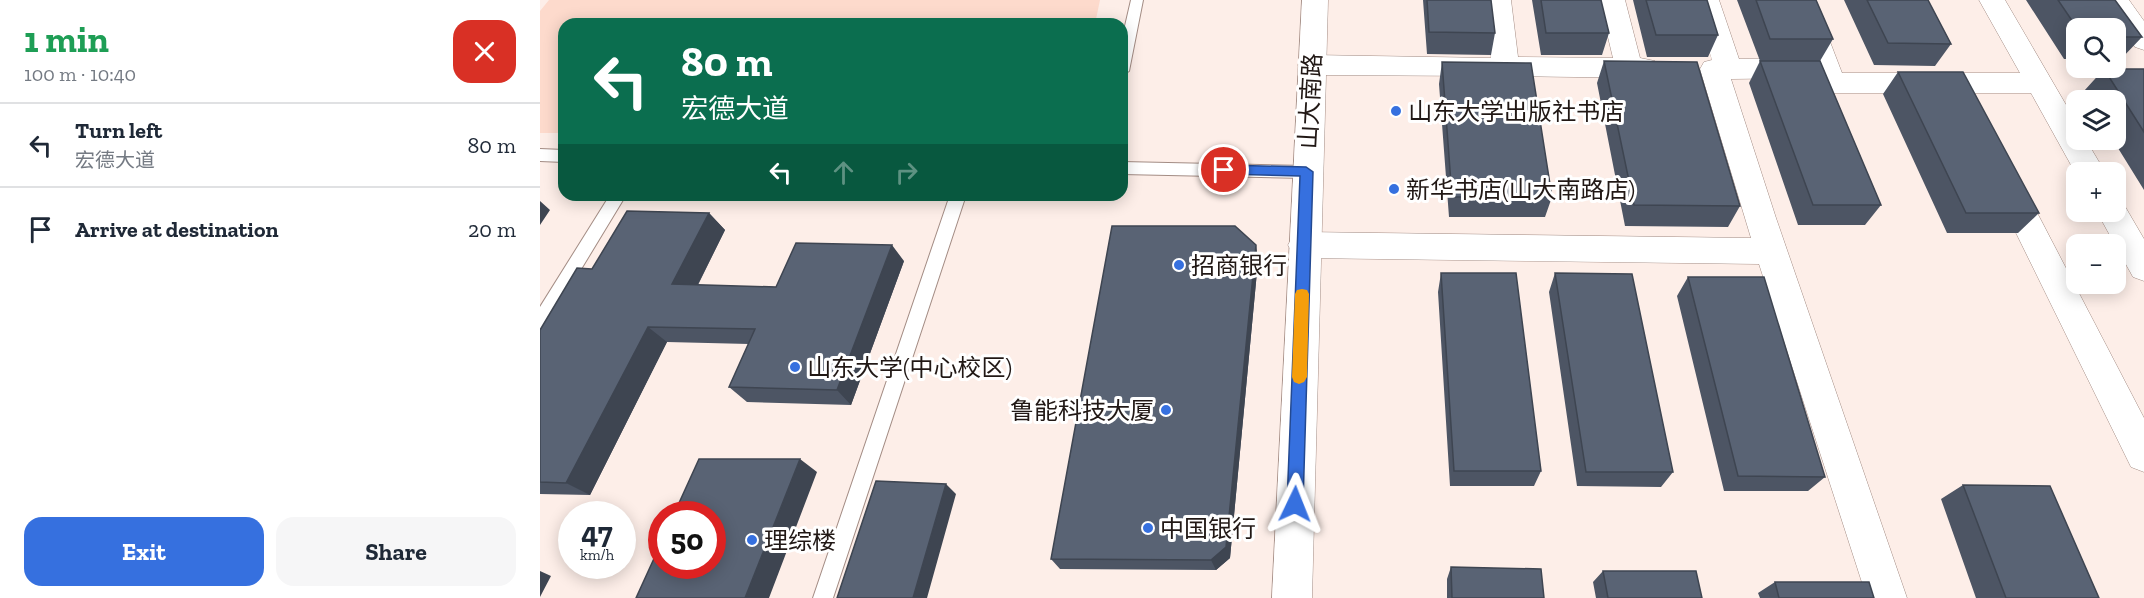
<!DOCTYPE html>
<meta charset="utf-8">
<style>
body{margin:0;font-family:"Zilla Slab","Noto Sans SC",serif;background:#f6f6f7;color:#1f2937;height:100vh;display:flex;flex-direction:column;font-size:22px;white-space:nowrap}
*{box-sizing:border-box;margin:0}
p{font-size:20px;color:#747a83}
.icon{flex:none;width:33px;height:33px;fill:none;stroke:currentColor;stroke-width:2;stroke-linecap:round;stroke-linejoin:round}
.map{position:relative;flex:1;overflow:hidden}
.details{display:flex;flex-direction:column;background:#fff;width:540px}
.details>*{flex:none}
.hud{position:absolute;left:18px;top:18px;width:570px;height:183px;border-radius:18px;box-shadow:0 3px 15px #0003;background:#0b6e4f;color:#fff;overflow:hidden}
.fabs{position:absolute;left:1526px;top:18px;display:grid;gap:12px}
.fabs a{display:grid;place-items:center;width:60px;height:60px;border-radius:12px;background:#fff;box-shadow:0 3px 15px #0003;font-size:30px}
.speed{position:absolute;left:18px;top:501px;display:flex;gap:12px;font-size:30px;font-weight:700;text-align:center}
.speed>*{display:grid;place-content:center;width:78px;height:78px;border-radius:50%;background:#fff;box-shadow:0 3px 15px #0003;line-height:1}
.speed small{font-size:15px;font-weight:400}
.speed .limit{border:9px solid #d22;background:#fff;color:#111}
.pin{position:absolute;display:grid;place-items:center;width:51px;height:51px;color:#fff;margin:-26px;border:3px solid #fff;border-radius:50%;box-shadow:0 2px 6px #0007}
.me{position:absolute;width:66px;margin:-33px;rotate:2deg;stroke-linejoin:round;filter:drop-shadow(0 0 4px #0008)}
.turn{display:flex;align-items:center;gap:21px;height:126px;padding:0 24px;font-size:27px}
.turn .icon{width:78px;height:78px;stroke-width:2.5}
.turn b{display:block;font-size:42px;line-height:51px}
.lanes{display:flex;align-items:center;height:57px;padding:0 24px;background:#0003;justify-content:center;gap:30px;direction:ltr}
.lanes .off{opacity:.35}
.round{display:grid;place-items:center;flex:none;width:63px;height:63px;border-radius:18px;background:#f6f6f7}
.headline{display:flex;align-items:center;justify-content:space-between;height:102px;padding:0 24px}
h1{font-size:36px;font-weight:700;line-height:45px;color:#1e9e55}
.primary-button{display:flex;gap:12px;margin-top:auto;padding:12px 24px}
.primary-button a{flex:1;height:69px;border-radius:18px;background:#3670df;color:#fff;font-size:24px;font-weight:700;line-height:69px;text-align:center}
.primary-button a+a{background:#f6f6f7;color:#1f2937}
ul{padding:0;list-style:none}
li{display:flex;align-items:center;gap:18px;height:84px;padding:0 24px;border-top:2px solid #e0e1e3}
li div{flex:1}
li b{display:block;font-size:22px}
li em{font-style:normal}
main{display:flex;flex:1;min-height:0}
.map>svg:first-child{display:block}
</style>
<main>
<section class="details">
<div class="headline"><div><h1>1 min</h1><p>100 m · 10:40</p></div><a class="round" style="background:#d93025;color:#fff"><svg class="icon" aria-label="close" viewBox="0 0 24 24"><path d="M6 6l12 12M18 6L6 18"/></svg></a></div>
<ul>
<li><svg class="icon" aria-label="left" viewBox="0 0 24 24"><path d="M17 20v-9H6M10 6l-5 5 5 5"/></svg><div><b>Turn left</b><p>宏德大道</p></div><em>80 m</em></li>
<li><svg class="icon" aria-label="arrive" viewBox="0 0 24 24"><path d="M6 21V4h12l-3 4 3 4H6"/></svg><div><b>Arrive at destination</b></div><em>20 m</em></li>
</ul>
<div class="primary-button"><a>Exit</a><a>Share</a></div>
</section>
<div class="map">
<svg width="1604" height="598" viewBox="0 0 1604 598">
<rect width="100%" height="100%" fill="#fdeee8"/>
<!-- green -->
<path fill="#fddacc" d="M9 0H560L555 24H24V133H0V11Z"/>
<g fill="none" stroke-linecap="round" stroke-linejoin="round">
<!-- lane casing -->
<g stroke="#a38c84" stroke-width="2">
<path id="lane" d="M591 0H603L589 71 582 76V39Z
M0 149 24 150V162L0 161Z
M582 162 767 166 772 168 774 172 772 176 767 178 582 174Z
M70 195H86L6 327 0 329V307Z
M410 195H426L293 598H273Z"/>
</g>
<!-- street casing -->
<g stroke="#a38c84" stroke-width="1">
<path id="street" d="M945 0H971L978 57 1073 58 1059 0H1085L1100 58 1115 61 1119 68 1115 75 1105 78 965 76 956 73 946 76 772 75 762 72 758 65 762 58 772 55 951 58Z
M1153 0H1179L1199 59 1261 58 1270 61 1248 0H1274L1302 73H1480L1439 0H1465L1536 122V140H1546L1565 172 1536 174 1491 93H1292L1282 90 1273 70 1271 75 1261 78 1191 79 1236 218 1367 598H1327L1219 264 764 258 753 254 748 245 753 236 764 232 1211 238 1160 69 1164 62 1172 60Z
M1563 0H1589L1604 21V50L1595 47Z
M1467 172 1478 176 1604 418V472L1591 467 1452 184 1456 176Z
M1575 201 1583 203 1604 239V281L1593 277 1557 212H1575Z"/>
</g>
<!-- secondary casing -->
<g stroke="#a38c84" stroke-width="1">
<path id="secondary" d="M762 0H788L772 598H732Z"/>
</g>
<!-- lane -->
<use href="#lane" fill="#fff" fill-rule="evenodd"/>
<!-- street -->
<use href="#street" fill="#fff" fill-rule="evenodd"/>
<!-- secondary -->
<use href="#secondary" fill="#fff" fill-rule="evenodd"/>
</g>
<!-- wall -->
<path fill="#4d5564" d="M883 0H951L955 33 951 55 887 54Z
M992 0H1061L1069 33 1062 55H1001Z
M1093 0H1167L1178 35 1168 57H1107Z
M1197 0H1276L1293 39 1280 61 1341 205 1325 225H1258L1209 83 1220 61Z
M1304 0H1388L1411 44 1395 66 1334 65Z
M1486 0H1575L1602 37 1581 59H1575V28H1536V59H1524Z
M1064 61 1200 206 1188 227 1085 226 1057 83Z
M902 62 1012 197 1005 217H909L899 84Z
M1564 69H1604V190L1573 140H1575V100H1550L1544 91Z
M1358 72 1499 213 1478 233H1407L1343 94Z
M169 213 185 230 158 285 236 287 364 261 311 405 207 402 189 387 209 344 127 342 50 495 0 494V330Z
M716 245 718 261 690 558 676 570 520 569 511 559Z
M901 273 1001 471 994 486H910L898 292Z
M1015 273 1133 472 1121 487 1037 486 1009 292Z
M1148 277 1285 477 1268 491H1184L1137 296Z
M1423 485 1559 598H1436L1401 499Z
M911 567 1004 598H907V579Z
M1063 571 1162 598H1056L1053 582Z
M1235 582 1334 598H1220L1218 593Z"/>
<!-- shaded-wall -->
<path fill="#3e4551" d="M0 201 10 210 0 225Z
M169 213 185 230 150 300 132 284Z
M352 245 364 261 311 405 297 390Z
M716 245 718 261 690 558 676 570 671 560Z
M108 327 127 342 50 495 26 483Z
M260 459 277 472 229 598H205Z
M406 484 416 494 387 598H373Z
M0 571 11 576 0 597Z"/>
<!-- building -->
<path fill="#596374" stroke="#3e4551" stroke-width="1.5" d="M887 0H951L955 33 889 32Z
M1001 0H1061L1069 33H1006Z
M1106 0H1167L1178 35H1116Z
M1216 0H1276L1293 39H1230Z
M1327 0H1388L1411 44 1348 43Z
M1518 0H1575L1602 37H1575V28H1537Z
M1064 61 1157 62 1200 206 1094 205Z
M1220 61H1280L1341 205H1273Z
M902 62 991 63 1012 197H912Z
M1564 69H1604V132Z
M1358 72H1423L1499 213H1426Z
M87 211 169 213 132 284 236 287 256 243 352 245 297 390 189 387 215 329 108 327 26 483 0 482V330L37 268 52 269Z
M572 226H695L716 245 686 547 671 560 511 559Z
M901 273H976L1001 471H914Z
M1015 273 1092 274 1133 472H1046Z
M1148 277H1224L1285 477 1198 476Z
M159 459H260L205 598H96L122 541V566H172V514H134Z
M336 481 406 484 373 598H297Z
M1423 485 1510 486 1559 598H1466Z
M911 567 1001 569 1004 598H912Z
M1063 571H1156L1162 598H1068Z
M1235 582H1329L1334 598H1239Z"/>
<!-- route -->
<path fill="#3670df" stroke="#234991" stroke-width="1.5" d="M684 165 766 167 773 172 763 504 761 509 755 512 750 509 747 504 760 176 684 174 678 170Z"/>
<!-- slow -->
<path fill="#f59e0b" d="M762 289 767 290 769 294 767 377 764 382 759 384 754 382 752 377 755 294 757 290Z"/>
<!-- markers -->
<g fill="#3670df" stroke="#fff" stroke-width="2">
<circle cx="856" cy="111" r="6"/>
<circle cx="854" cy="189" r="6"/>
<circle cx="639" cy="265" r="6"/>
<circle cx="255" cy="367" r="6"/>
<circle cx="626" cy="410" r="6"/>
<circle cx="608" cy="528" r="6"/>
<circle cx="212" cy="540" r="6"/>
</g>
<g text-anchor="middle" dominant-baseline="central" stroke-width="6" stroke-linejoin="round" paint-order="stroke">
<!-- street labels -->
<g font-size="24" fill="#211815" stroke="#fff">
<text transform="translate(770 101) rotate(-87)">山大南路</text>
</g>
<!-- poi labels -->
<g font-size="24" fill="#211815" stroke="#fff" text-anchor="start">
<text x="868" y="111">山东大学出版社书店</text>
<text x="866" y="189">新华书店(山大南路店)</text>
<text x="651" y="265">招商银行</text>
<text x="267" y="367">山东大学(中心校区)</text>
<text x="614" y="410" text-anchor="end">鲁能科技大厦</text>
<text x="620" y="528">中国银行</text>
<text x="224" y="540">理综楼</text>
</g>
</g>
</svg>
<div class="fabs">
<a><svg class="icon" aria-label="search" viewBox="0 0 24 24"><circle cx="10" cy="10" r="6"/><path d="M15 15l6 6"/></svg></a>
<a><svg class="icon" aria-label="layers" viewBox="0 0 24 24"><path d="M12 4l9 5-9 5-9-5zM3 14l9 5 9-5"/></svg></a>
<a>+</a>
<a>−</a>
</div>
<div class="speed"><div>47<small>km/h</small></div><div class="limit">50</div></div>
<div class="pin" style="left:684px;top:170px;background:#d93025"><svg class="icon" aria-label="arrive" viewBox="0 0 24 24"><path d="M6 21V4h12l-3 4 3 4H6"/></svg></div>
<svg class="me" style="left:755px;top:504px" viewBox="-20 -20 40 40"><path d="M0-17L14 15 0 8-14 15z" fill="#3670df" stroke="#fff" stroke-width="4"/></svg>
<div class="hud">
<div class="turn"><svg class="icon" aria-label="left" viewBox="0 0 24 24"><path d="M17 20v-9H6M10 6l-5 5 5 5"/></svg><div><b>80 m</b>宏德大道</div></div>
<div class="lanes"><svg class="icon" aria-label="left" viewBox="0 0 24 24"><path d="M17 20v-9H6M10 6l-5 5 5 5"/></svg><svg class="icon off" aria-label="ahead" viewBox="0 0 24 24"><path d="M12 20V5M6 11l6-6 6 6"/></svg><svg class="icon off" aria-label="right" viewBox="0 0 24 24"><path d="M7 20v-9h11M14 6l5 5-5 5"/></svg></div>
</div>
</div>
</main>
